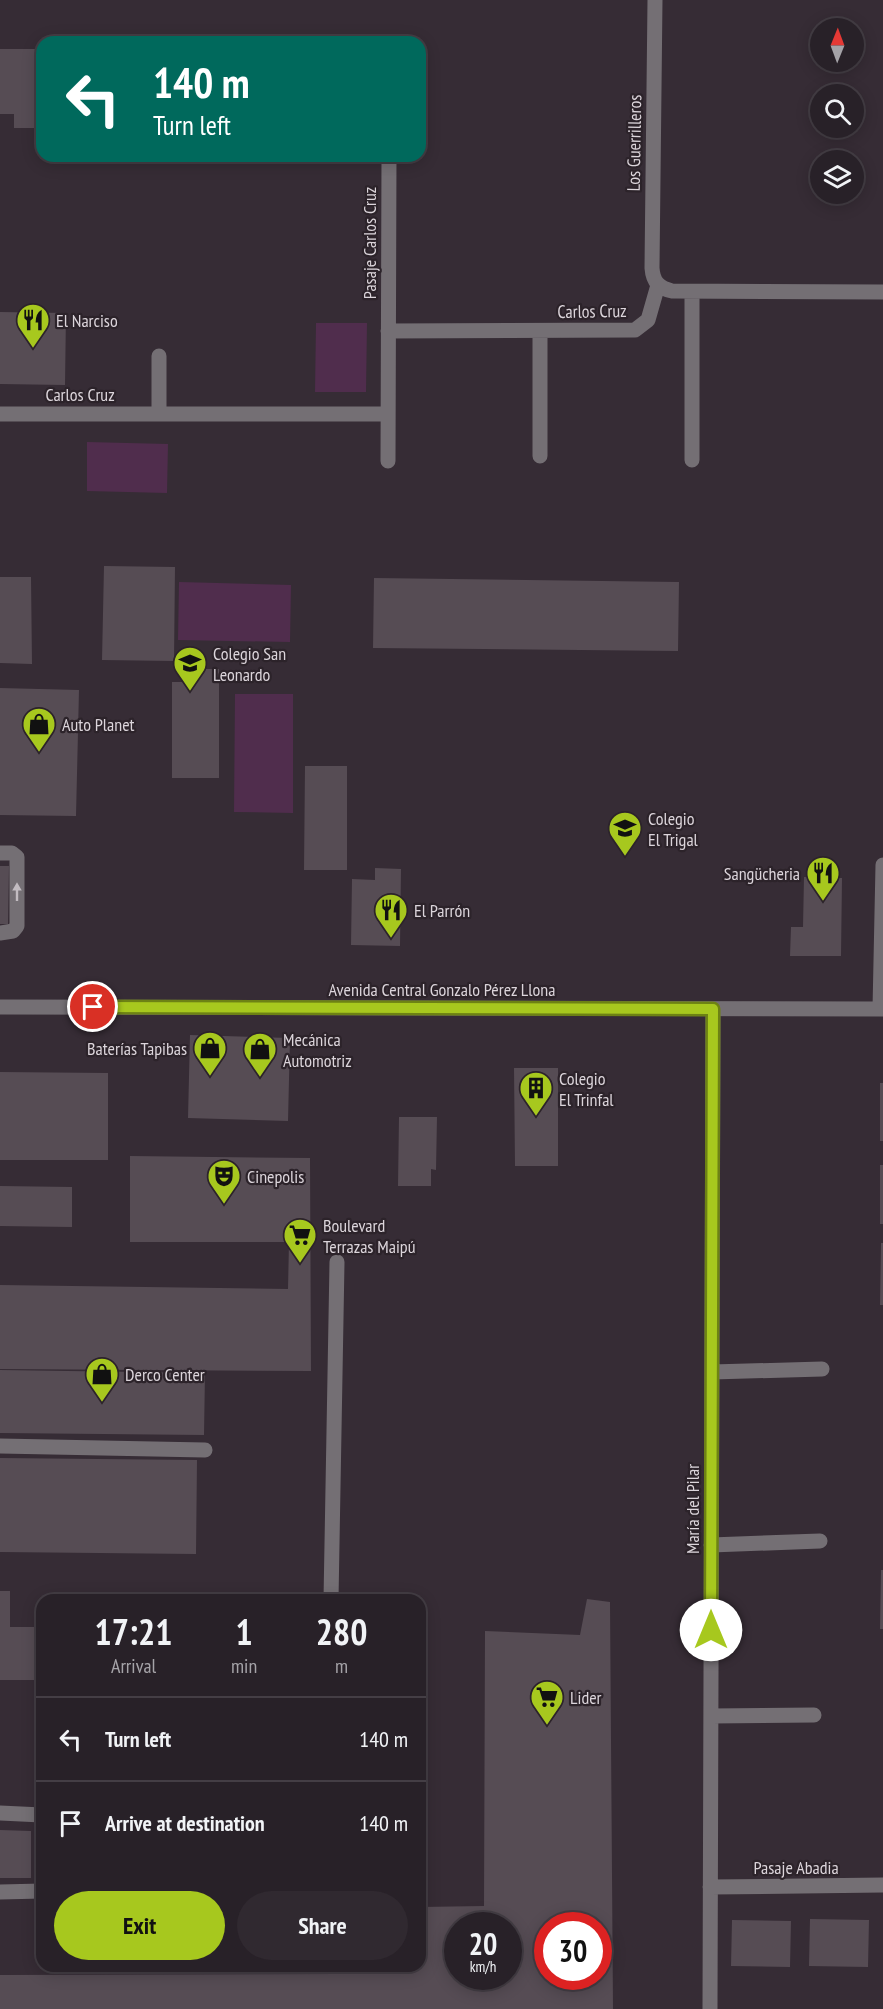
<!DOCTYPE html>
<meta charset="utf-8">
<style>
body{margin:0;font-family:"PT Sans Narrow",sans-serif;background:#302930;color:#f1f3f6;height:100vh;display:flex;flex-direction:column;font-size:22px;white-space:nowrap}
*{box-sizing:border-box;margin:0}
p{font-size:20px;color:#a5a3a8}
.icon{flex:none;width:33px;height:33px;fill:none;stroke:currentColor;stroke-width:2;stroke-linecap:round;stroke-linejoin:round}
.map{position:relative;flex:1;overflow:hidden}
.side{position:absolute;left:36px;top:1594px;width:390px;height:378px;display:flex;flex-direction:column;background:#282128;border-radius:18px;box-shadow:0 3px 15px #0003,0 0 0 2px #443e45}
.side>*{flex:none}
.banner{position:absolute;left:36px;top:36px;width:390px;height:126px;border-radius:18px;box-shadow:0 3px 15px #0003,0 0 0 2px #443e45;background:#00695c;color:#fff;overflow:hidden}
.needle{width:39px;rotate:1deg}
.controls{position:absolute;left:810px;top:18px;display:grid;gap:12px}
.controls a{display:grid;place-items:center;width:54px;height:54px;border-radius:50%;background:#282128;box-shadow:0 3px 15px #0003,0 0 0 2px #443e45;font-size:30px}
.speed{position:absolute;left:444px;top:1912px;display:flex;gap:12px;font-size:30px;font-weight:700;text-align:center}
.speed>*{display:grid;place-content:center;width:78px;height:78px;border-radius:50%;background:#282128;box-shadow:0 3px 15px #0003,0 0 0 2px #443e45;line-height:1}
.speed small{font-size:15px;font-weight:400}
.speed .limit{border:9px solid #d22;background:#fff;color:#111}
.pin{position:absolute;display:grid;place-items:center;width:51px;height:51px;color:#fff;margin:-26px;border:3px solid #fff;border-radius:50%;box-shadow:0 2px 6px #0007}
.me{position:absolute;width:66px;margin:-33px;rotate:0deg;stroke-linejoin:round;filter:drop-shadow(0 0 4px #0008)}
.turn{display:flex;align-items:center;gap:21px;height:126px;padding:0 18px;font-size:27px}
.turn .icon{width:78px;height:78px;stroke-width:2.5}
.turn b{display:block;font-size:42px;line-height:51px}
.eta{display:flex;justify-content:space-evenly;align-items:center;height:102px;text-align:center}
.eta b{font-size:36px;font-weight:600;line-height:42px}
.primary-button{display:flex;gap:12px;margin-top:auto;padding:12px 18px}
.primary-button a{flex:1;height:69px;border-radius:36px;background:#a7c81e;color:#111;font-size:24px;font-weight:600;line-height:69px;text-align:center}
.primary-button a+a{background:#302930;color:#f1f3f6}
ul{padding:0;list-style:none}
li{display:flex;align-items:center;gap:18px;height:84px;padding:0 18px;border-top:2px solid #443e45}
li div{flex:1}
li b{display:block;font-size:22px}
li em{font-style:normal}
.map>svg:first-child{display:block}
</style>
<div class="map">
<svg width="883" height="2009" viewBox="0 0 883 2009">
<rect width="100%" height="100%" fill="#362c35"/>
<!-- green -->
<path fill="#502d4d" d="M316 323H367L366 392H315Z
M87 442 168 444 167 493 87 491Z
M179 582 291 585 290 642 178 640Z
M235 694H293V813L234 812Z"/>
<!-- building -->
<path fill="#564c54" fill-rule="evenodd" d="M0 49H42V128H14V114H0Z
M0 312 66 313 65 385 0 384Z
M104 566 175 567 174 661 102 660Z
M0 577H31L32 664 0 663Z
M374 578 679 582 678 651 373 648Z
M186 669H219V778H172V682H185Z
M0 688 79 690 76 816 0 815Z
M305 766H347V870H304Z
M0 866H9L8 924H0Z
M375 868 401 869 400 946 351 945 352 879 375 880Z
M804 877 842 878 841 956H790L791 927H803Z
M190 1035 290 1038 288 1121 188 1118Z
M514 1068H558V1166H515Z
M0 1072 108 1073V1160H0Z
M880 1083H883V1141H880Z
M399 1117H437L436 1170 431 1169V1186H398Z
M130 1156 310 1158 311 1371 0 1369V1285L288 1289 289 1242H130Z
M880 1165H883V1224H880Z
M0 1186 72 1187V1227L0 1226Z
M881 1243H883V1305H880Z
M0 1370 205 1373 204 1435 0 1433Z
M0 1458 197 1460 196 1554 0 1552Z
M881 1570H883V1629H880Z
M0 1591H10V1627H42V1680H0Z
M587 1599 610 1602 613 2009H0V1975L340 1974V1966H420V1907L484 1906 485 1631 580 1635ZM458 1926H508V1977H458ZM548 1926H598V1977H548Z
M0 1830 31 1831V1878H0Z
M810 1919 869 1920 868 1967 809 1966Z
M732 1920 791 1921 790 1967 731 1966Z"/>
<g fill="none" stroke-linecap="round" stroke-linejoin="round">
<!-- minor -->
<path stroke="#746f74" stroke-width="15" d="M655 0 652 268C653 282 659 288 672 291L883 292
M388 331 635 330 648 320 658 285
M540 331V456
M159 356V414
M0 414H388
M692 460V292
M388 461 389 156
M0 853H12L17 857V926L13 931 0 933
M0 1007 883 1009
M880 1009 883 865
M712 1372 822 1369
M0 1446 205 1450
M711 1545 820 1541
M331 1600 337 1262
M711 1716 814 1715
M0 1813 42 1815
M710 1887 883 1885
M0 1892 42 1891
M710 2009 713 1009"/>
</g>
<!-- one-way arrows -->
<defs><path id="oneway-solid" d="M-6-.8H1V-3.2L6.5 0L1 3.2V.8H-6Z" transform="scale(1.5)"/></defs>
<use fill="#c2bcc1" href="#oneway-solid" transform="translate(17 892) rotate(-90)"/>
<g fill="none" stroke-linecap="round" stroke-linejoin="round">
<!-- route casing -->
<g stroke="#6d8214" stroke-width="15">
<path id="route" d="M93 1007 713 1009 711 1630"/>
</g>
<!-- route -->
<use href="#route" stroke="#a7c81e" stroke-width="10"/>
</g>
<!-- icons -->
<defs>
<g id="restaurant-pin" transform="scale(1.725)"><path d="M0 17L-7.5 6A9.5 9.5 0 1 1 7.5 6Z" fill="#a7c81e" stroke="#2c232a"/><path d="M-5-6h1v4h1v-4h1v4h1v-4h1v5L-1.5 .5V6h-2V.5L-5-1ZM5-6V6H3V1.5H1.5Q1.5-4 5-6Z" fill="#111"/></g>
<g id="school-pin" transform="scale(1.725)"><path d="M0 17L-7.5 6A9.5 9.5 0 1 1 7.5 6Z" fill="#a7c81e" stroke="#2c232a"/><path d="M0-5L7-2L0 1L-7-2ZM-4 1L0 2.5L4 1V4Q0 6-4 4Z" fill="#111"/></g>
<g id="shop-pin" transform="scale(1.725)"><path d="M0 17L-7.5 6A9.5 9.5 0 1 1 7.5 6Z" fill="#a7c81e" stroke="#2c232a"/><path d="M-5-2.5h2.3a2.7 3.5 0 0 1 5.4 0H5L5.5 6h-11ZM-1.5-2.5h3a1.5 2.3 0 0 0-3 0Z" fill="#111"/></g>
<g id="building-pin" transform="scale(1.725)"><path d="M0 17L-7.5 6A9.5 9.5 0 1 1 7.5 6Z" fill="#a7c81e" stroke="#2c232a"/><path d="M-4-6H4V6H1V3H-1V6H-4ZM-2.5-4.3h1.7v1.8h-1.7ZM.8-4.3h1.7v1.8H.8ZM-2.5-1h1.7V.8h-1.7ZM.8-1h1.7V.8H.8Z" fill="#111"/></g>
<g id="theatre-pin" transform="scale(1.725)"><path d="M0 17L-7.5 6A9.5 9.5 0 1 1 7.5 6Z" fill="#a7c81e" stroke="#2c232a"/><path d="M-5-5.5Q0-4 5-5.5V0Q5 5 0 6Q-5 5-5 0ZM-3.3-2.5H-1v1.5H-3.3ZM1-2.5H3.3v1.5H1ZM-2.8 1Q0 5.5 2.8 1Z" fill="#111"/></g>
<g id="supermarket-pin" transform="scale(1.725)"><path d="M0 17L-7.5 6A9.5 9.5 0 1 1 7.5 6Z" fill="#a7c81e" stroke="#2c232a"/><path d="M-6-5.5h2.5l.6 2H6L4.5 2H-2.5L-4.4-4H-6ZM-1.5 3.2a1.3 1.3 0 1 0 .1 0ZM3 3.2a1.3 1.3 0 1 0 .1 0Z" fill="#111"/></g>
</defs>
<g fill-rule="evenodd">
<use href="#restaurant-pin" x="33" y="320"/>
<use href="#school-pin" x="190" y="663"/>
<use href="#shop-pin" x="39" y="724"/>
<use href="#school-pin" x="625" y="828"/>
<use href="#restaurant-pin" x="823" y="873"/>
<use href="#restaurant-pin" x="391" y="910"/>
<use href="#shop-pin" x="210" y="1048"/>
<use href="#shop-pin" x="260" y="1049"/>
<use href="#building-pin" x="536" y="1088"/>
<use href="#theatre-pin" x="224" y="1176"/>
<use href="#supermarket-pin" x="300" y="1235"/>
<use href="#shop-pin" x="102" y="1374"/>
<use href="#supermarket-pin" x="547" y="1697"/>
</g>
<g text-anchor="middle" dominant-baseline="central" stroke-width="4.5" stroke-linejoin="round" paint-order="stroke">
<!-- street labels -->
<g font-size="18" fill="#dcd5db" stroke="#2c232a">
<text transform="translate(634 143) rotate(-89)">Los Guerrilleros</text>
<text transform="translate(369 243) rotate(-90)">Pasaje Carlos Cruz</text>
<text transform="translate(592 311) rotate(-1)">Carlos Cruz</text>
<text x="80" y="394">Carlos Cruz</text>
<text x="442" y="989">Avenida Central Gonzalo Pérez Llona</text>
<text transform="translate(692 1509) rotate(-90)">María del Pilar</text>
<text x="796" y="1867">Pasaje Abadia</text>
</g>
<!-- poi labels -->
<g font-size="18" fill="#dcd5db" stroke="#2c232a" text-anchor="start">
<text x="56" y="320">El Narciso</text>
<text x="213" y="653">Colegio San<tspan x="213" dy="21">Leonardo</tspan></text>
<text x="62" y="724">Auto Planet</text>
<text x="648" y="818">Colegio<tspan x="648" dy="21">El Trigal</tspan></text>
<text x="800" y="873" text-anchor="end">Sangücheria</text>
<text x="414" y="910">El Parrón</text>
<text x="283" y="1039">Mecánica<tspan x="283" dy="21">Automotriz</tspan></text>
<text x="187" y="1048" text-anchor="end">Baterías Tapibas</text>
<text x="559" y="1078">Colegio<tspan x="559" dy="21">El Trinfal</tspan></text>
<text x="247" y="1176">Cinepolis</text>
<text x="323" y="1225">Boulevard<tspan x="323" dy="21">Terrazas Maipú</tspan></text>
<text x="125" y="1374">Derco Center</text>
<text x="570" y="1697">Lider</text>
</g>
</g>
</svg>
<div class="controls">
<a><svg class="needle" viewBox="-14 -14 28 28"><path d="M0-13l5 13h-10z" fill="#e53935"/><path d="M0 13l5-13h-10z" fill="#a5a3a8"/></svg></a>
<a><svg class="icon" aria-label="search" viewBox="0 0 24 24"><circle cx="10" cy="10" r="6"/><path d="M15 15l6 6"/></svg></a>
<a><svg class="icon" aria-label="layers" viewBox="0 0 24 24"><path d="M12 4l9 5-9 5-9-5zM3 14l9 5 9-5"/></svg></a>
</div>
<div class="speed"><div>20<small>km/h</small></div><div class="limit">30</div></div>
<div class="pin" style="left:93px;top:1007px;background:#d93025"><svg class="icon" aria-label="arrive" viewBox="0 0 24 24"><path d="M6 21V4h12l-3 4 3 4H6"/></svg></div>
<svg class="me" style="left:711px;top:1630px" viewBox="-20 -20 40 40"><circle r="19" fill="#fff"/><path d="M0-13L10 11 0 6-10 11z" fill="#a7c81e"/></svg>
<div class="banner">
<div class="turn"><svg class="icon" aria-label="left" viewBox="0 0 24 24"><path d="M17 20v-9H6M10 6l-5 5 5 5"/></svg><div><b>140 m</b>Turn left</div></div>
</div>
<section class="side">
<div class="eta">
<div><b>17:21</b><p>Arrival</p></div>
<div><b>1</b><p>min</p></div>
<div><b>280</b><p>m</p></div>
</div>
<ul>
<li><svg class="icon" aria-label="left" viewBox="0 0 24 24"><path d="M17 20v-9H6M10 6l-5 5 5 5"/></svg><div><b>Turn left</b></div><em>140 m</em></li>
<li><svg class="icon" aria-label="arrive" viewBox="0 0 24 24"><path d="M6 21V4h12l-3 4 3 4H6"/></svg><div><b>Arrive at destination</b></div><em>140 m</em></li>
</ul>
<div class="primary-button"><a>Exit</a><a>Share</a></div>
</section>
</div>
